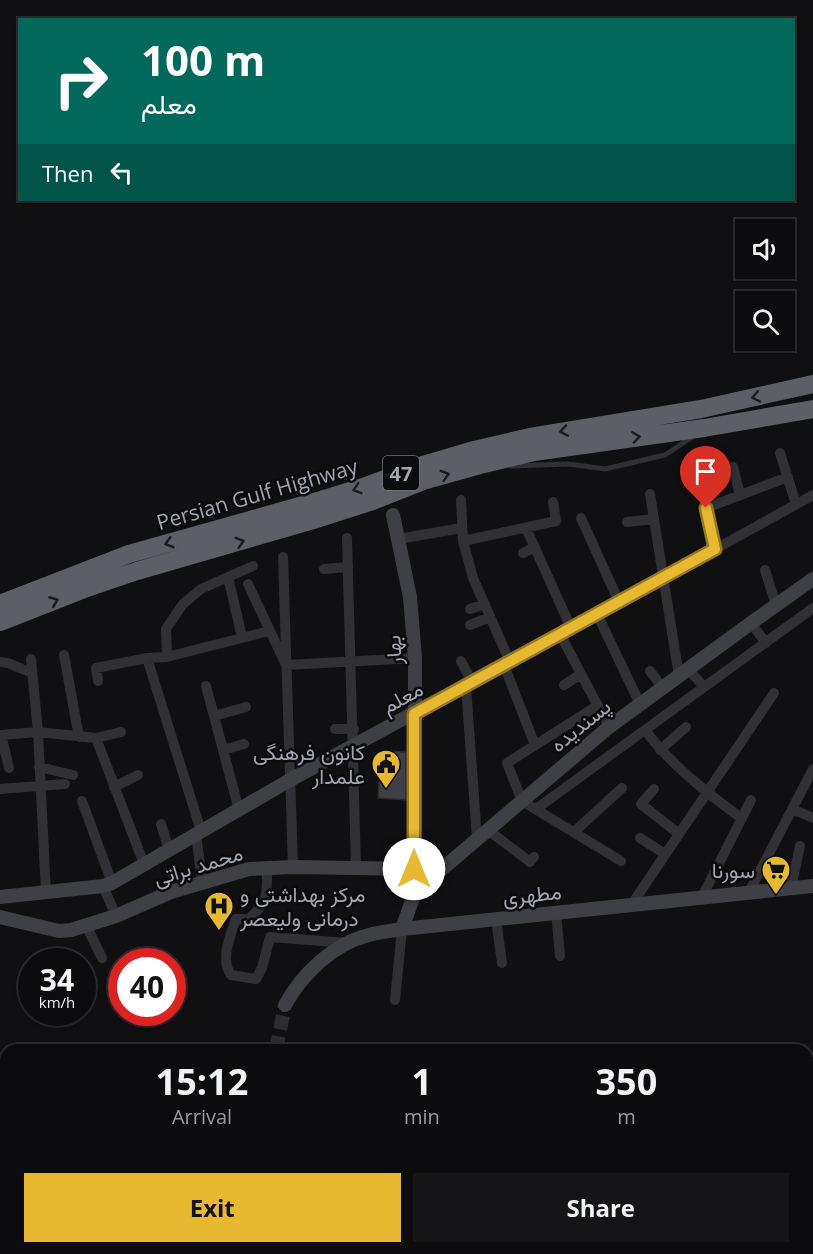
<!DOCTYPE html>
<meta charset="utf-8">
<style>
body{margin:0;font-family:"Open Sans",Vazirmatn,sans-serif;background:#151416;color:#f1f3f6;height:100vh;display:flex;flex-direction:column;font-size:22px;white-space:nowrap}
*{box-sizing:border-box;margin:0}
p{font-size:20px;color:#9a9b9d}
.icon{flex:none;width:33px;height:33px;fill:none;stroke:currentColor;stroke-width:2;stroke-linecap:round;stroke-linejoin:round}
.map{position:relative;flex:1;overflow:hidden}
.details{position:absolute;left:0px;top:1044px;width:813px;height:210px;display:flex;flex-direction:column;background:#0c0b0d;border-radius:18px 18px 0 0;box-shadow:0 2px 4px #0004,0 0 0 2px #2c2b2e}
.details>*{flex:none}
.hud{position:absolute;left:18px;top:18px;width:777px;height:183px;border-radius:0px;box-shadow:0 2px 4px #0004,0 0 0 2px #2c2b2e;background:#00695c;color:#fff;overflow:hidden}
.fabs{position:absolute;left:735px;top:219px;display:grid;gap:12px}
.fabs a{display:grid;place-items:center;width:60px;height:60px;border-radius:0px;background:#0c0b0d;box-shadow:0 2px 4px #0004,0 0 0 2px #2c2b2e;font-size:30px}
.speed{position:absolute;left:18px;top:948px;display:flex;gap:12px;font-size:30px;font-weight:700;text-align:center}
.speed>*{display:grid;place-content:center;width:78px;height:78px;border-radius:50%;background:#0c0b0d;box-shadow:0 2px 4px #0004,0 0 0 2px #2c2b2e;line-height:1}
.speed small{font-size:15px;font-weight:400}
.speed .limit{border:9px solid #d22;background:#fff;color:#111}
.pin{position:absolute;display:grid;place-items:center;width:51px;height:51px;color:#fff;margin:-62px -26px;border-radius:50% 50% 50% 0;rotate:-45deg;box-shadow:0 0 6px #0007}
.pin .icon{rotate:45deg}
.me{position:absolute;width:66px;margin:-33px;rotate:0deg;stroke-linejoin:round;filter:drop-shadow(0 0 4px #0008)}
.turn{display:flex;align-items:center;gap:21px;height:126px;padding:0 24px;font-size:27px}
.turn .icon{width:78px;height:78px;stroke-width:2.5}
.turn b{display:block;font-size:42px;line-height:51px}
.then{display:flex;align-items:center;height:57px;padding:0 24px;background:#0003;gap:12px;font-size:22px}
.eta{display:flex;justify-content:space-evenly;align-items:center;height:102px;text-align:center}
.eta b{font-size:36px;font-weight:700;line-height:42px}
.button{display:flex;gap:12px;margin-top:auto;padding:12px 24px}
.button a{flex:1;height:69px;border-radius:0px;background:#e7b931;color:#111;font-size:24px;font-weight:700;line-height:69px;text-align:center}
.button a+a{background:#151416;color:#f1f3f6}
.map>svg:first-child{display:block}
</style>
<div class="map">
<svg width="813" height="1254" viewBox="0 0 813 1254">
<rect width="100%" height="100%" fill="#100f11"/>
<!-- building -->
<path fill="#3f3f44" stroke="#2a292d" stroke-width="1.5" d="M381 751 406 752V800L378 798Z"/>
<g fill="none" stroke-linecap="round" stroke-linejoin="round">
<!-- secondary-tunnel -->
<path stroke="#2d2d31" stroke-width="14" stroke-dasharray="14 7" stroke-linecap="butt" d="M276 1050 285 1005"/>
<!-- lane -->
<path stroke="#313135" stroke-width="5" d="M511 466 569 464 605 469 665 455 692 437"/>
<!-- street -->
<path stroke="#313135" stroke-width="10" d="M780 453 796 504
M733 467 740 495
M698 471 715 549
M650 494 679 676
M461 500 463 541 473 578 510 662
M706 508 788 477
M581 518 619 602
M627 522 654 519
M526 528 571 628
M347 538 356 868
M398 539 462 528
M463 541 556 521 553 502
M523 553 535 547
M283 557 293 867
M324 569 348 567
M765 570 776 605
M228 577 242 637
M663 578 813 495
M248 584 286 665 415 658
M470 609 485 604
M597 614 640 704
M751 623 766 643
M470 625 490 617
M560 634 609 727
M64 655 79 737
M167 657 166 629 183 604 201 589 253 566
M147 658 201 831
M31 659 38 732 46 893
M461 661 472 682
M0 662 8 663 32 673
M504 665 535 745
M688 669 704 687
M650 671 663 688
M98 681 96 668 147 658 167 657 269 631
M564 685 581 674
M206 686 239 810
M466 686 477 839
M597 706 507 763 522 801 621 861
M214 716 246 707
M335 729H354
M645 730C671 765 706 792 741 818
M0 735 38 732 96 738 121 732
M1 735 9 768
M96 738 144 864
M223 750 244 744
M660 750 686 727
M39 767 73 775
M114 787 138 775
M0 789 65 784
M654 789 641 804 679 834
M82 801 112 883
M536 809 813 608
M792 809 813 818
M161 824 169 850
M488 830 530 862 534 857
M574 832 622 788
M196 834 202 881
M640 838 665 854
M267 868C267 895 269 900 249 919H236C230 936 220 960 231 975L256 979 262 968 270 937 349 943
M103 886 116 916
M791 888 800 846
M749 892 813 769
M702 897 751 800
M632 904 774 693
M556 912 560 956
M496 919 502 963
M86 925 102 958
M395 1000 402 929
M0 1138H6
M0 1193H6
M807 1195 813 1203
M704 1248 711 1252 729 1254
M136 1252 156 1254
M65 1254V1248
M212 1254 213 1248"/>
<!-- secondary -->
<path stroke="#3f4045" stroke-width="14" d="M393 515 410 597 415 658V878
M0 897 103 886 112 883 290 780 663 578
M0 917 59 931 71 930 116 916 171 892 249 869 293 867 414 869
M402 929 415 892 609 727 751 623 813 579
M285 1005C302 974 333 944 369 935 380 932 391 931 402 929L813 886
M642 1248 643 1254
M376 1254V1248
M669 1254 672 1248"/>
<!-- highway -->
<path stroke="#5d5f66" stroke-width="18" d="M0 604 129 554 314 502 366 486 420 466 474 450 530 437 701 409 813 384
M0 622 84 589 137 571 320 518 373 501 426 480 480 465 534 452 704 428 813 409"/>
<!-- rail casing -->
<g stroke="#4a4b50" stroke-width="5">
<path id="rail" d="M90 1050 126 1045 268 1050
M0 1066 6 1064
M807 1097H813
M807 1111H813
M807 1126H813"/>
</g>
<!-- rail -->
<use href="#rail" stroke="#0b0a0c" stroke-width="3" stroke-dasharray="9" stroke-linecap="butt"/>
</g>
<!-- one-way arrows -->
<defs><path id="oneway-chevron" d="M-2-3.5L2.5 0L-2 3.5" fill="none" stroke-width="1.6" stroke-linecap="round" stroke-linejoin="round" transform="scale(1.5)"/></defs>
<g stroke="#1b1b1e">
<use href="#oneway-chevron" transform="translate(756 397) rotate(168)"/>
<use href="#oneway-chevron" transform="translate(564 431) rotate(171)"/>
<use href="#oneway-chevron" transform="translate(636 437) rotate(-8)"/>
<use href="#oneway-chevron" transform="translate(445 475) rotate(-16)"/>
<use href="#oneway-chevron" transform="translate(357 489) rotate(163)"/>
<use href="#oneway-chevron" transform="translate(240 542) rotate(-16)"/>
<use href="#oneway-chevron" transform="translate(169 543) rotate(164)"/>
<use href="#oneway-chevron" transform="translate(54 601) rotate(-22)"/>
</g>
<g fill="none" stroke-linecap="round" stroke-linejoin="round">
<!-- route casing -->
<g stroke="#967820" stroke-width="15">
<path id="route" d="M414 869V714L715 549 706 508"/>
</g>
<!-- route -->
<use href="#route" stroke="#e7b931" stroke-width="10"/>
</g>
<!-- icons -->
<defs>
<g id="civic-pin" transform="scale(1.5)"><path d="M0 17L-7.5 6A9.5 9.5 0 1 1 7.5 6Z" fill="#e7b931" stroke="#0b0a0c"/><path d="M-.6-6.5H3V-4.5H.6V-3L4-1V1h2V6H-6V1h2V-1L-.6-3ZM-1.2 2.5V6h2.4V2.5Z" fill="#111"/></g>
<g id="supermarket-pin" transform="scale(1.5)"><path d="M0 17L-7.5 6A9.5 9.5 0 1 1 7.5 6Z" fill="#e7b931" stroke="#0b0a0c"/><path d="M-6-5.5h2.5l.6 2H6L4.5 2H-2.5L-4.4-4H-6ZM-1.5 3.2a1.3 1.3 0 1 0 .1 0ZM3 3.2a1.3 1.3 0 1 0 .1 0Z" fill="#111"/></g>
<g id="hospital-pin" transform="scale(1.5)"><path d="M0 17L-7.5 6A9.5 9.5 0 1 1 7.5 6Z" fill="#e7b931" stroke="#0b0a0c"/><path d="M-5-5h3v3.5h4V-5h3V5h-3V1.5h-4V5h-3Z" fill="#111"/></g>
</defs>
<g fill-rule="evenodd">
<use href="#civic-pin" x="386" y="764"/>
<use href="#supermarket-pin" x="776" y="870"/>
<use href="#hospital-pin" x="219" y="906"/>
</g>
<g text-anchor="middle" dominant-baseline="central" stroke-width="5" stroke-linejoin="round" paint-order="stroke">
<!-- shield labels -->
<rect fill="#0b0a0c" stroke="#747680" stroke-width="1.5" x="383" y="456" width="36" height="34" rx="4.5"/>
<g font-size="20" font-weight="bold" fill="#a1a5b1">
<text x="401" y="473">47</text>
</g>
<!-- street labels -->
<g font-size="21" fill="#a1a5b1" stroke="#0b0a0c">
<text transform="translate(257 494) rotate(-16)">Persian Gulf Highway</text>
<text transform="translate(393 650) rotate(-93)">بهار</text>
<text transform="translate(402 697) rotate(-29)">معلم</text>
<text transform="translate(580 725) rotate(-39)">پسندیده</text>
<text transform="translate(198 865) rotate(-17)">محمد براتی</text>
<text transform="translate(532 894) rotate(-6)">مطهری</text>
</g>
<!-- poi labels -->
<g font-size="21" fill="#a1a5b1" stroke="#0b0a0c" text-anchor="end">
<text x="365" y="752">کانون فرهنگی<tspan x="365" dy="24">علمدار</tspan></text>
<text x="755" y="870">سورنا</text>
<text x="240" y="894" text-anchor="start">مرکز بهداشتی و<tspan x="240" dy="24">درمانی ولیعصر</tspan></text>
</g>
</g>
</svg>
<div class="fabs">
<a><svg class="icon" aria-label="sound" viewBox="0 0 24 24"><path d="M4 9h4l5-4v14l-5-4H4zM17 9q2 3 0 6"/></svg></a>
<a><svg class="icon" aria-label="search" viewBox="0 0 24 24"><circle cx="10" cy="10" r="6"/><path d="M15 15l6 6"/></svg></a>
</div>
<div class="speed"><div>34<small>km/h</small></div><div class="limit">40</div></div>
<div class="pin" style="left:706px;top:508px;background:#d93025"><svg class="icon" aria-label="arrive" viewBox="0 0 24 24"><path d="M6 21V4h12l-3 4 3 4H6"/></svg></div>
<svg class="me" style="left:414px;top:869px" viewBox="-20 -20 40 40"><circle r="19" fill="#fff"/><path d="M0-13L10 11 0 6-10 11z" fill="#e7b931"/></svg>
<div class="hud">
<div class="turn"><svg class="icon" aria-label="right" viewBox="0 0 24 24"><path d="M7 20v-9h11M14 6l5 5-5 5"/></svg><div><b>100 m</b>معلم</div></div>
<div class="then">Then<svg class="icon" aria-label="left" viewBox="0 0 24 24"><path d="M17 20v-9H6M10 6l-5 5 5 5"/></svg></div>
</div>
<section class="details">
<div class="eta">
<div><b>15:12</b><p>Arrival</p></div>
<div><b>1</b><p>min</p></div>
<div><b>350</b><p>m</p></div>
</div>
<div class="button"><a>Exit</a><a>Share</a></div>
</section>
</div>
